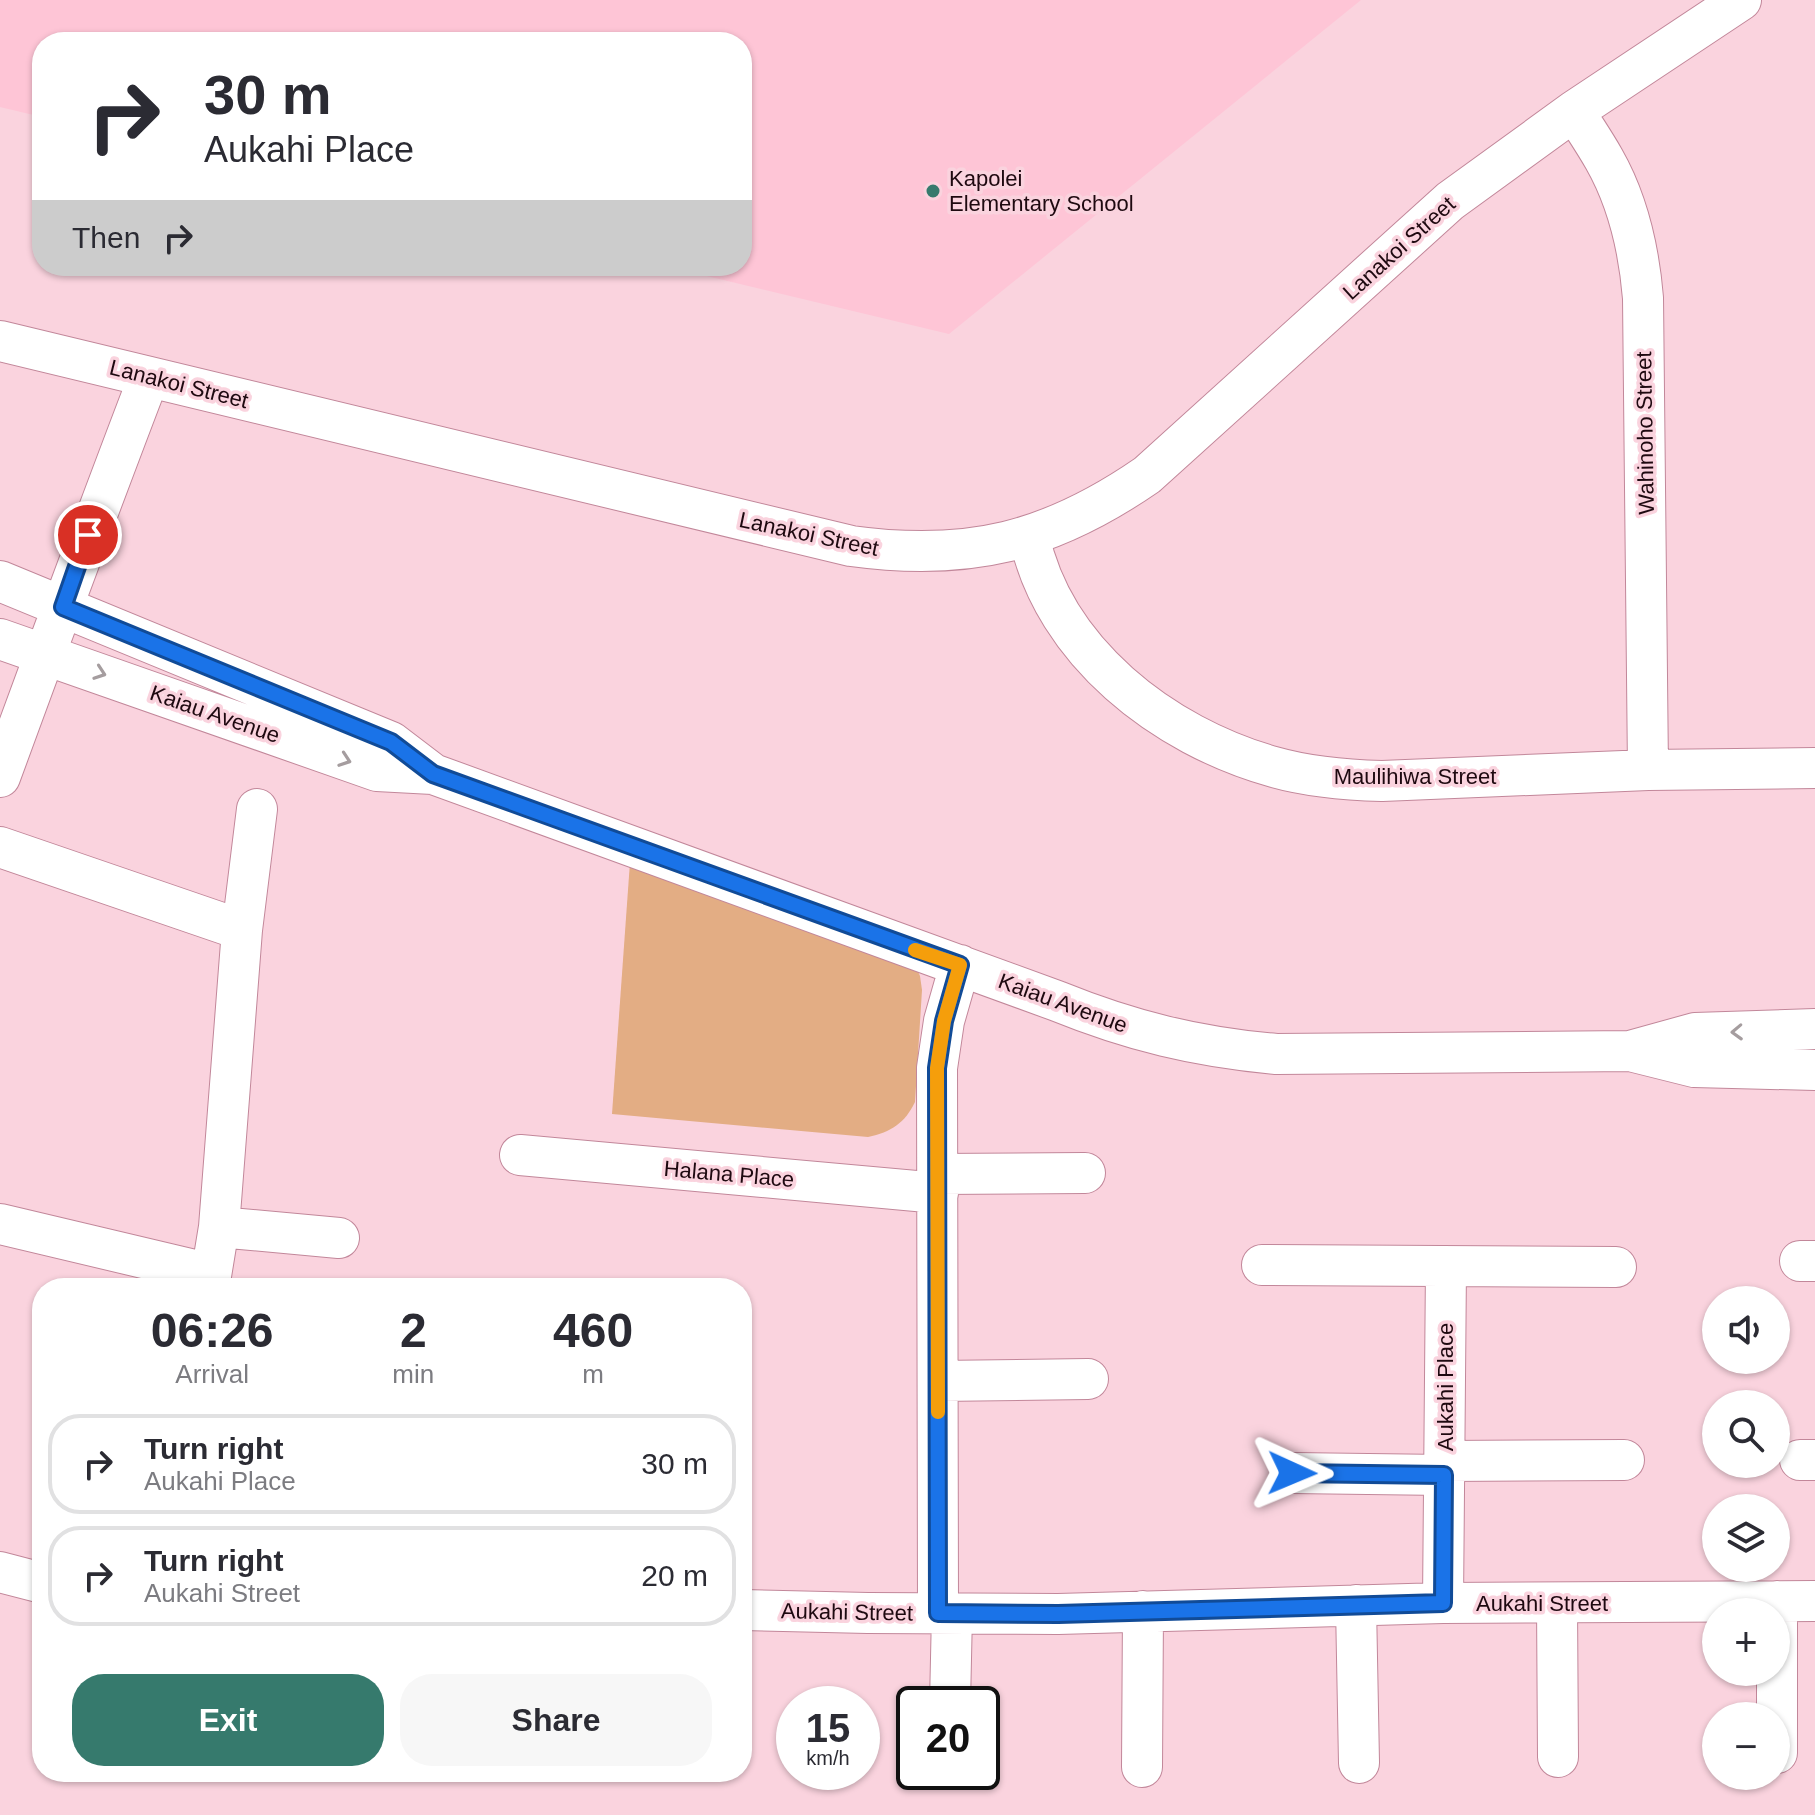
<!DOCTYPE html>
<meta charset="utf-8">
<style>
body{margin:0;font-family:Helvetica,sans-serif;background:#f7f7f7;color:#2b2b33;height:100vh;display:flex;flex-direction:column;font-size:30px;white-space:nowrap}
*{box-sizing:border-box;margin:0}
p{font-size:26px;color:#7c7c81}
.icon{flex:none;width:44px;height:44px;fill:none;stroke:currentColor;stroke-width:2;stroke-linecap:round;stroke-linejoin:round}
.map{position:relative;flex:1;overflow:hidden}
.drawer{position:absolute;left:32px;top:1278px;width:720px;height:504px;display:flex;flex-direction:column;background:#fff;border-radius:32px;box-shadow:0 2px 6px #0004}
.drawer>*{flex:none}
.banner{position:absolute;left:32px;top:32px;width:720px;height:244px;border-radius:32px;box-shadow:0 2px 6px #0004;background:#fff;color:#2b2b33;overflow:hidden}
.tools{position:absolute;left:1702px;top:1286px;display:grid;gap:16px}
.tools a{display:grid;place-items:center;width:88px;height:88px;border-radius:50%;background:#fff;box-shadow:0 2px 6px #0004;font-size:40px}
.speed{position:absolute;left:776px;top:1686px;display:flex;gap:16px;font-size:40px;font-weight:700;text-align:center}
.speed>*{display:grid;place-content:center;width:104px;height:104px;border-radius:50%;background:#fff;box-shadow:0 2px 6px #0004;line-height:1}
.speed small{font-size:20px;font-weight:400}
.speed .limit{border:4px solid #111;border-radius:12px;background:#fff;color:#111}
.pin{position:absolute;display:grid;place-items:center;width:68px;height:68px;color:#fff;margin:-34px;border:4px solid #fff;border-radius:50%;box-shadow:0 2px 8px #0007}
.me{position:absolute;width:88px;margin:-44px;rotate:91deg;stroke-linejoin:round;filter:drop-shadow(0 0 6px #0008)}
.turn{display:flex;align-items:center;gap:28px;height:168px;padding:0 40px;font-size:36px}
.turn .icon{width:104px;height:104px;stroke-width:2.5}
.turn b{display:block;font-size:56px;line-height:68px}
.then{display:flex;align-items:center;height:76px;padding:0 40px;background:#0003;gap:16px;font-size:30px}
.eta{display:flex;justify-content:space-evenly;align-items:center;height:136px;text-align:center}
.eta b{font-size:48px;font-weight:600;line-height:56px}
.action{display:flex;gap:16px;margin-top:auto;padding:16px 40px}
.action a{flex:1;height:92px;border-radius:32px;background:#367a6d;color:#fff;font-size:32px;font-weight:600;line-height:92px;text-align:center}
.action a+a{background:#f7f7f7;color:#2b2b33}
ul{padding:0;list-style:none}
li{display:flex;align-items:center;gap:24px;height:100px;margin:0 16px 12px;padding:0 24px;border:4px solid #e1e1e2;border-radius:32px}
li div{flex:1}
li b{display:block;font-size:30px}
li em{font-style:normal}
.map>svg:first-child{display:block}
</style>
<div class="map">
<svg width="1815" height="1815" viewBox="0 0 1815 1815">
<rect width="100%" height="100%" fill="#fad3de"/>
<!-- built -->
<path fill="#fec5d6" d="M0 0H1361L949 334 665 266H742V42H42V117L0 107Z"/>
<!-- green -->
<path fill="#e3ad84" d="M631 848 914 962 920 976 922 990 915 1102C905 1123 891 1132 868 1137L612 1114Z"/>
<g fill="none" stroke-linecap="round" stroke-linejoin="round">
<!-- minor casing -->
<g stroke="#c2879a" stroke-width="42">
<path id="minor" d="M1574 111C1584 127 1595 143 1604 159 1628 201 1639 250 1643 298L1648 770
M0 341 851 546C968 562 1050 542 1147 475L1450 201 1574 111 1741 0
M1029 536C1054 652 1163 736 1274 767 1309 777 1346 780 1382 781L1648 770 1815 768
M0 581 391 742 433 774
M0 639 377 771 433 774 1057 1001C1131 1031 1197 1047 1276 1054L1630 1051 1695 1033 1815 1029
M0 777C49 643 98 510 149 377
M0 847 242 930
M1634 1052 1694 1067 1815 1070
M520 1155 938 1193
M937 1174 1085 1173
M0 1224 211 1274
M219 1227 339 1238
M1800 1261H1815
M1262 1265 1616 1267
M209 1288 219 1227 242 930 257 809
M938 1381 1088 1379
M1800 1460H1815
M1444 1461 1624 1460
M1292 1473 1444 1475
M0 1572 42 1583
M1777 1601V1753
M1443 1603 1446 1266
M1557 1603 1558 1757
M1356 1605 1359 1763
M742 1610 868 1613 1058 1614 1443 1603 1815 1601
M938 1613 937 1068 944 1021 960 965
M950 1704 952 1613
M1142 1767 1143 1611"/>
</g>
<!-- minor -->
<use href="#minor" stroke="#fff" stroke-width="40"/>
</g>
<!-- one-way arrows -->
<defs><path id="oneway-chevron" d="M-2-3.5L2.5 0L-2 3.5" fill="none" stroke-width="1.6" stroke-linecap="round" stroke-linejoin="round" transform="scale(2)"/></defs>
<g stroke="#a59d9f">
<use href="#oneway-chevron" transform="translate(100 673) rotate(19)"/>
<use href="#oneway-chevron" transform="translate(345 760) rotate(19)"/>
<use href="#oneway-chevron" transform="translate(1737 1032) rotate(178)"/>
</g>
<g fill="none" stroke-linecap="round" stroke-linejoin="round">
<!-- route casing -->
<g stroke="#114b97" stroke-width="20">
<path id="route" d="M88 535 63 607 391 742 433 774 960 965 944 1021 937 1068 938 1613 1058 1614 1443 1603 1444 1475 1292 1473"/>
</g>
<!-- route -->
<use href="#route" stroke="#1a73e8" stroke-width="14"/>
<!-- slow -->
<path stroke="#f59e0b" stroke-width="14" d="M915 950 960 965 944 1021 937 1068 938 1412"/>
</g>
<!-- markers -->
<circle fill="#367a6d" stroke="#fad3de" stroke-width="3" cx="933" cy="191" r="8"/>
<g text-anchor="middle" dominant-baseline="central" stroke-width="7" stroke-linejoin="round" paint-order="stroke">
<!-- poi labels -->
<g font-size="22" fill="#1e0910" stroke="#fad3de" text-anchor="start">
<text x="949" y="178">Kapolei<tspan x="949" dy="25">Elementary School</tspan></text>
</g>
<!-- street labels -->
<g font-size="22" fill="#1e0910" stroke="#fad3de">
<text transform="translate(1399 248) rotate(-42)">Lanakoi Street</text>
<text transform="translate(179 384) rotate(14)">Lanakoi Street</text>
<text transform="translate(1645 433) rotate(-91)">Wahinoho Street</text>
<text transform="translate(809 534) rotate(12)">Lanakoi Street</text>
<text transform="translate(215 714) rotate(19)">Kaiau Avenue</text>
<text x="1415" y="776">Maulihiwa Street</text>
<text transform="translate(1063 1003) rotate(20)">Kaiau Avenue</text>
<text transform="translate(729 1174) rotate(5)">Halana Place</text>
<text transform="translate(1445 1387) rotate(-90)">Aukahi Place</text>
<text x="1542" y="1603">Aukahi Street</text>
<text transform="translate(847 1612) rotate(1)">Aukahi Street</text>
</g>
</g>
</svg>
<div class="tools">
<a><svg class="icon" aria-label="sound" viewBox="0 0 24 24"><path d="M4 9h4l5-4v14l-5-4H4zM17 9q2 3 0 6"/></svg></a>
<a><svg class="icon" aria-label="search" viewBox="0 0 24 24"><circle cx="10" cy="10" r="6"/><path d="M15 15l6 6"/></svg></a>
<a><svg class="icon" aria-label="layers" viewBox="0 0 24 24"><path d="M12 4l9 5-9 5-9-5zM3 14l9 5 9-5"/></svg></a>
<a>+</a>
<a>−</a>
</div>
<div class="speed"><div>15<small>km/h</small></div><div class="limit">20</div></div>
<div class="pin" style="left:88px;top:535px;background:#d93025"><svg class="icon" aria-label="arrive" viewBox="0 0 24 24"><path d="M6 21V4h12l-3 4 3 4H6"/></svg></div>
<svg class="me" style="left:1292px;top:1473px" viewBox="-20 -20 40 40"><path d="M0-17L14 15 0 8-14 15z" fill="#1a73e8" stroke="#fff" stroke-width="4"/></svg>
<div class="banner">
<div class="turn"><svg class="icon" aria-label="right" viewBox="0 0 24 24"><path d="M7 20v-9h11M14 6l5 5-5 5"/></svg><div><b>30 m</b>Aukahi Place</div></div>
<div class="then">Then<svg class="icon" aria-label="right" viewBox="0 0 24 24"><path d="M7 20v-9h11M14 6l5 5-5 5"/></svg></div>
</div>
<section class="drawer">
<div class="eta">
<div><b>06:26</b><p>Arrival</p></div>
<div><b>2</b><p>min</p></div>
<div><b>460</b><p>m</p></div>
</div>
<ul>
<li><svg class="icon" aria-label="right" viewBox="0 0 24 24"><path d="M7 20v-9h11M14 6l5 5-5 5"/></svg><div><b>Turn right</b><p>Aukahi Place</p></div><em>30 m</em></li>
<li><svg class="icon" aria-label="right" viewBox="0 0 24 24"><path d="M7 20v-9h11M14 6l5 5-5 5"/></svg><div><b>Turn right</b><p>Aukahi Street</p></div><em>20 m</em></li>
</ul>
<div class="action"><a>Exit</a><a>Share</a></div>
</section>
</div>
